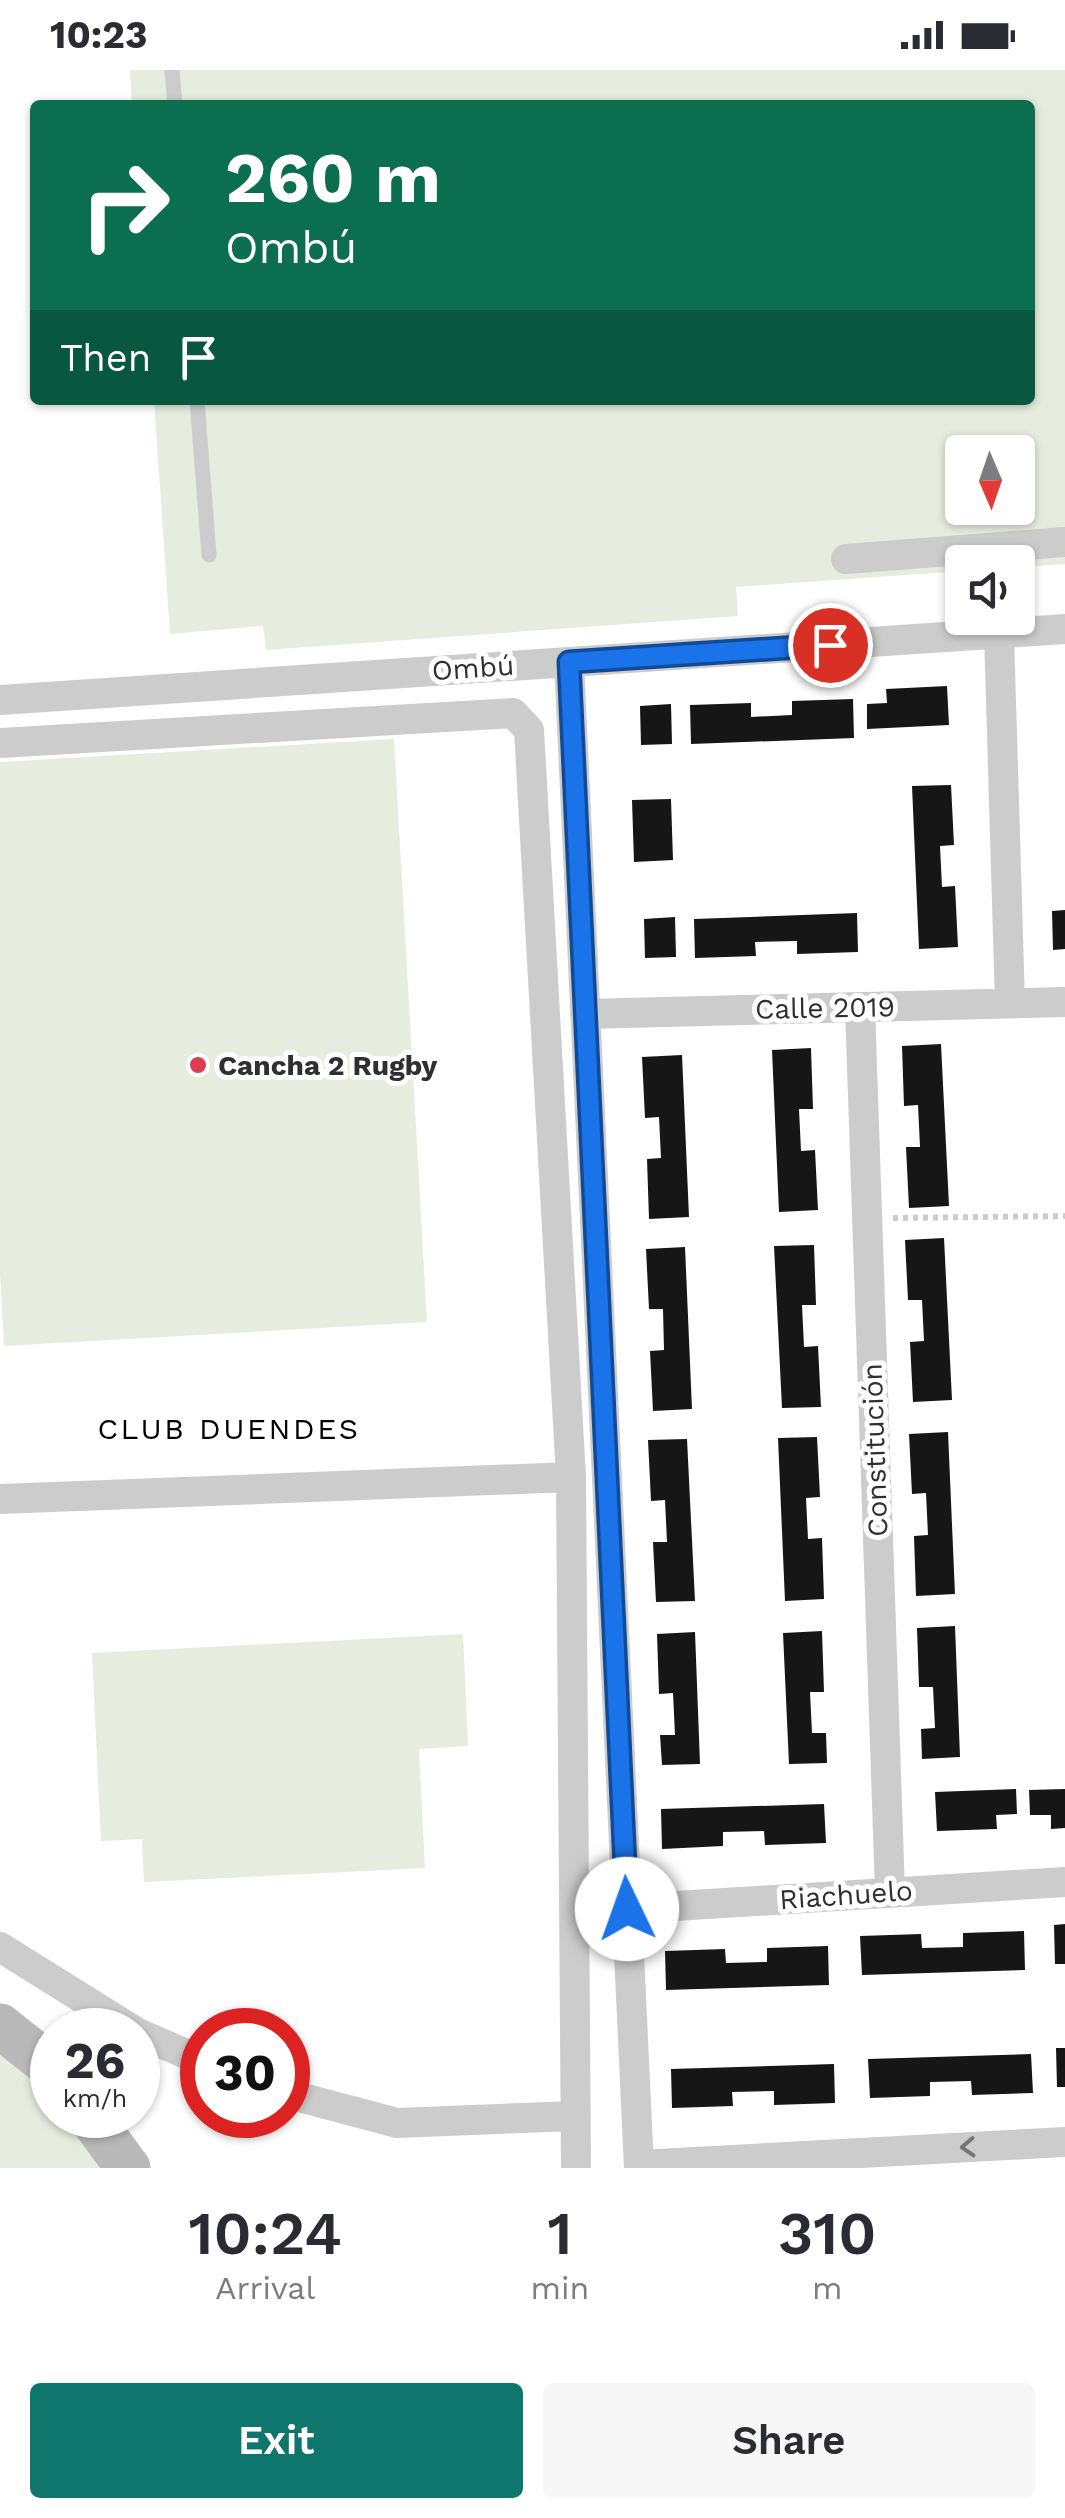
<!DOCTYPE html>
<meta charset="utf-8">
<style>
body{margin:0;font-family:"Work Sans",sans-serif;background:#f7f7f7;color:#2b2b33;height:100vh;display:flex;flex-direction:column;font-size:38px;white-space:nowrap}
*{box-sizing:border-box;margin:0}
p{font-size:32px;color:#7c7c81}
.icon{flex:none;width:55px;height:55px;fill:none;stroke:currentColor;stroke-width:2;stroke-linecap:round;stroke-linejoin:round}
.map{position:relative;height:2098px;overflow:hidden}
.drawer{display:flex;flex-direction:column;background:#fff;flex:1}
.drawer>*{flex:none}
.hud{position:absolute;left:30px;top:30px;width:1005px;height:305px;border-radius:10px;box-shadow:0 2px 8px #0004;background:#0b6e4f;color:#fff;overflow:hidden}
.needle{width:65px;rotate:178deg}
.tools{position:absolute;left:945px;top:365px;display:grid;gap:20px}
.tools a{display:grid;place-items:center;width:90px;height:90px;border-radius:10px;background:#fff;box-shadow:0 2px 8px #0004;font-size:50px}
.speed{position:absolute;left:30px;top:1938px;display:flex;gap:20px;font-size:50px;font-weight:700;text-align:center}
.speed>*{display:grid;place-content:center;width:130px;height:130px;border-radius:50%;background:#fff;box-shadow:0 2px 8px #0004;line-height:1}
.speed small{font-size:25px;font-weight:400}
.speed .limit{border:15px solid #d22;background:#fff;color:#111}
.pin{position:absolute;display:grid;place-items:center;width:85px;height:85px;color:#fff;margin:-42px;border:5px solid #fff;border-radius:50%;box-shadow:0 2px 10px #0007}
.me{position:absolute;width:110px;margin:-55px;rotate:357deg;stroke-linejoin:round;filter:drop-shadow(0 0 8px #0008)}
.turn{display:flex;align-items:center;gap:35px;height:210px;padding:0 30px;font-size:45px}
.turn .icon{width:130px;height:130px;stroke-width:2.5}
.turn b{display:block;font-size:70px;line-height:85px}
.then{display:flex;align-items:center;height:95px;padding:0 30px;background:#0003;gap:20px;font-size:38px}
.eta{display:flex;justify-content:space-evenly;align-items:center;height:170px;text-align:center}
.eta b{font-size:60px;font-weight:600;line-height:70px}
.action{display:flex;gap:20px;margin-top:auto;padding:20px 30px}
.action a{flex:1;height:115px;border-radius:10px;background:#0f766e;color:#fff;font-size:40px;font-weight:600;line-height:115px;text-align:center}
.action a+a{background:#f7f7f7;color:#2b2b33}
.status{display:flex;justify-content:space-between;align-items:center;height:70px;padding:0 50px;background:#fff;direction:ltr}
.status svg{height:28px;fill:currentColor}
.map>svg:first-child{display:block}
</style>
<div class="status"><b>10:23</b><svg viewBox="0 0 49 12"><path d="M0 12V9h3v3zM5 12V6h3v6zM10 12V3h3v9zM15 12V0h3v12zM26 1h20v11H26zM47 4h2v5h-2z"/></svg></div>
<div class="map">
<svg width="1065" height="2098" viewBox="0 0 1065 2098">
<rect width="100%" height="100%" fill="#fff"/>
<!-- green -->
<path fill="#e6ecde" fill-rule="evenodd" d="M130 0H1065V494L1018 497V492H962V501L736 517 738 546 266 580 263 556 170 564 154 330H1030V35H132ZM962 382H1018V438H962Z
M394 669 427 1252 4 1276 0 1203V692Z
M463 1564 468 1676 419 1679 425 1798 144 1812 142 1769 101 1771 92 1583Z
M0 1956 52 1997V2045H89L128 2098H0Z"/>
<!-- building -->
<path fill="#161616" d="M947 616 949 655 867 659V634L887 633 886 619Z
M853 629 854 668 691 674 690 635 751 633V647L792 645V631Z
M671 634 672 674 641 675 640 636Z
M951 715 954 775 940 776 942 817 955 816 958 877 919 879 912 716Z
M671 729 673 790 634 792 632 730Z
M1065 840V879L1053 880 1052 841Z
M857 843 858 882 797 884V871L755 872 756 886 695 888 694 849Z
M675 847 676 887 645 888 644 849Z
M941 974 949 1136 909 1138 906 1077H920L918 1035 904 1036 902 976Z
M811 978 813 1039H799L801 1081 815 1080 818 1140 779 1142 772 980Z
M682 985 689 1147 649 1149 647 1089 661 1088 659 1047 645 1048 642 987Z
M944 1168 952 1330 913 1332 910 1272 924 1271 922 1230H908L905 1170Z
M814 1175 816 1235H802L804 1277 818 1276 821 1337 782 1338 774 1176Z
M685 1177 692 1339 653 1341 650 1281 664 1280 663 1239H649L646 1179Z
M948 1362 955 1524 916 1526 914 1466 928 1465 926 1423 912 1424 909 1364Z
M817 1367 820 1427 806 1428 808 1469 822 1468 824 1529 785 1531 778 1368Z
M687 1369 695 1531 656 1532 653 1472H667L665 1430 651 1431 648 1370Z
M955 1556 960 1687 922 1689 921 1659 935 1658 933 1617H919L917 1558Z
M822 1561 824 1622H810L812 1663H826L827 1693 789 1694 783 1563Z
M695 1562 700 1694 662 1695 660 1665H675L673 1623 659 1624 657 1564Z
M1016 1719 1017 1744 996 1745 997 1759 937 1761 935 1722Z
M1065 1719V1758L1051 1759V1745H1030L1029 1720Z
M824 1734 826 1773 765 1775 764 1761 723 1762V1776L662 1779 661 1739Z
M1065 1854V1894H1055L1054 1855Z
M1024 1861 1025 1900 862 1905 860 1866 921 1864 922 1878 963 1877V1863Z
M828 1876 829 1915 666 1920 665 1881 725 1879 726 1893 767 1892V1878Z
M1056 1978H1065V2017H1057Z
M1031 1984 1033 2023 972 2025 971 2011 930 2012V2026L870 2028 868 1989Z
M834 1994 835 2033 774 2035V2021L732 2022 733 2036 672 2038 671 1999Z"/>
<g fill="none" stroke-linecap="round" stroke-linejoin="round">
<!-- path -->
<path stroke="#ccc" stroke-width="6" stroke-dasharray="5 5" stroke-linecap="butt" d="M893 1148 1065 1146"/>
<!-- service -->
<path stroke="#ccc" stroke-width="15" d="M172 0 175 35
M197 330 209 485"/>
<!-- minor -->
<path stroke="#ccc" stroke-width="30" d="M846 489 1065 472
M999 564 1010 933
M569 592 639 2098
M0 630 1065 559
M0 673 513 643 529 660 571 1407 576 2098
M860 937 890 1822
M585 944 1065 932
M0 1429 571 1407
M627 1839 1065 1812
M0 1877 133 1960
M138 1963 202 1991
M288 2024 397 2053 574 2046
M639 2095 1065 2072"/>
<!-- secondary -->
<path stroke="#b9b9b9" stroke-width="45" d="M0 1956 52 1997
M89 2045 128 2098"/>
</g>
<!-- one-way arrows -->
<defs><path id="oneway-chevron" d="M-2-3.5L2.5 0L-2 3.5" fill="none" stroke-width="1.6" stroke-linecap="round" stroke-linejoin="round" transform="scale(2.5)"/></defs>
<use stroke="#767676" href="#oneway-chevron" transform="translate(968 2077) rotate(177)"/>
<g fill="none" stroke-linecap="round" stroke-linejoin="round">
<!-- route casing -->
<g stroke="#114b97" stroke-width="25">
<path id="route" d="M627 1839 569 592 830 575"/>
</g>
<!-- route -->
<use href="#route" stroke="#1a73e8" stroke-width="18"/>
</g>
<!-- markers -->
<circle fill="#dd3b4f" stroke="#fff" stroke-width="4" cx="198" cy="995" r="10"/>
<g text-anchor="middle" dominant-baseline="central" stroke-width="10" stroke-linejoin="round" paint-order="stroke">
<!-- street labels -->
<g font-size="28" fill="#2f2f2f" stroke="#fff">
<text transform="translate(473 598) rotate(-4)">Ombú</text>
<text transform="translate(825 938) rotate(-1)">Calle 2019</text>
<text transform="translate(875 1380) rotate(-92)">Constitución</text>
<text transform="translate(846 1825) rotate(-4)">Riachuelo</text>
</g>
<!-- poi labels -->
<g font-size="28" font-weight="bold" fill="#2f2f2f" stroke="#fff" text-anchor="start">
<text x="218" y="995">Cancha 2 Rugby</text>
</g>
<!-- neighbourhood labels -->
<g font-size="30" letter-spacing="2.5" fill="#000" stroke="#fff">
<text x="229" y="1358">CLUB DUENDES</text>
</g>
</g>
</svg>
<div class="tools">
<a><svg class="needle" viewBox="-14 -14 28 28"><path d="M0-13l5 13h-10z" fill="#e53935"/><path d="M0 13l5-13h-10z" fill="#7c7c81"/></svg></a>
<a><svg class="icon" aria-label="sound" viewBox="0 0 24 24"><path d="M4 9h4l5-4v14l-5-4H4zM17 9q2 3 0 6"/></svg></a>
</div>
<div class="speed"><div>26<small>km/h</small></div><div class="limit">30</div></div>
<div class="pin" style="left:830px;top:575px;background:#d93025"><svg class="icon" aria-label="arrive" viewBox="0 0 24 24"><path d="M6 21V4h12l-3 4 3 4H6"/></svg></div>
<svg class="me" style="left:627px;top:1839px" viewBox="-20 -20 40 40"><circle r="19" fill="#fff"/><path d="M0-13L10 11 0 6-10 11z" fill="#1a73e8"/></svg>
<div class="hud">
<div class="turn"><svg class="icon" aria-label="right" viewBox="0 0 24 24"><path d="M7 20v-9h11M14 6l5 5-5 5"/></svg><div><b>260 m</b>Ombú</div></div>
<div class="then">Then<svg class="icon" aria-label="arrive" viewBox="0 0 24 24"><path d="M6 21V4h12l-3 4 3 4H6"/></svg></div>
</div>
</div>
<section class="drawer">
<div class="eta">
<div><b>10:24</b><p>Arrival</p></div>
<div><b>1</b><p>min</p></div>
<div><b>310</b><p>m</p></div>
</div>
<div class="action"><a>Exit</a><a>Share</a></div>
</section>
